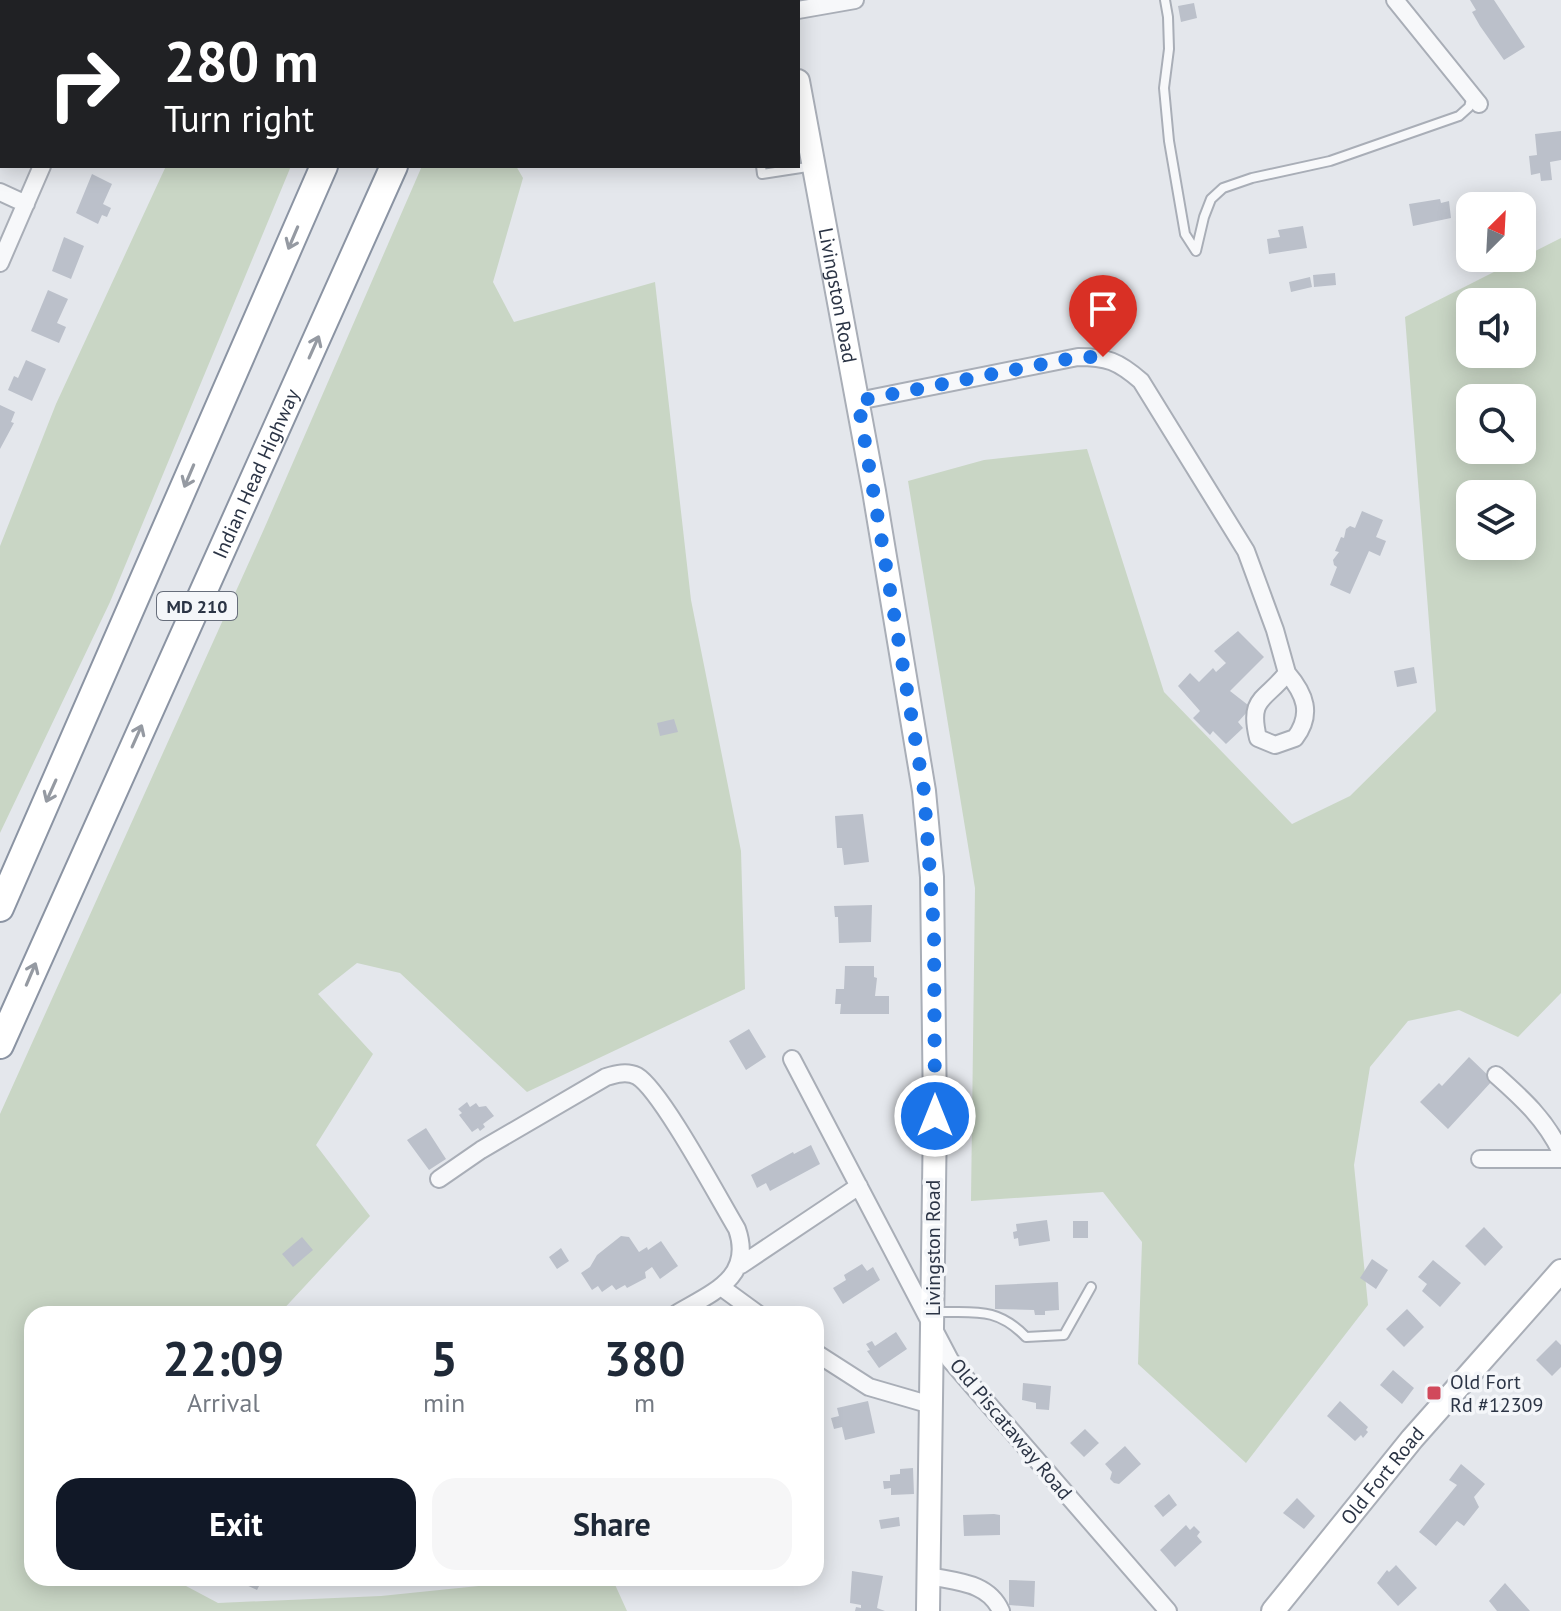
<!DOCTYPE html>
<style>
body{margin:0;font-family:"PT Sans",sans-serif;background:#f6f6f7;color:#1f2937;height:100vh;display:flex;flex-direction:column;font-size:30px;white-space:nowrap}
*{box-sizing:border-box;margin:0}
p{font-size:26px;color:#747a83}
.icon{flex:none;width:44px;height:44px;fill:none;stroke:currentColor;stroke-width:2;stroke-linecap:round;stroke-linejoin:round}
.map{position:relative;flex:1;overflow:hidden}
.drawer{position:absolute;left:24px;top:1306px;width:800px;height:280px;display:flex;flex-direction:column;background:#fff;border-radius:24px;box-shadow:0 4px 20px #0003}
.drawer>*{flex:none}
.guide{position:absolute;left:0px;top:0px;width:800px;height:168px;box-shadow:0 4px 20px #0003;background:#202124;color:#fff;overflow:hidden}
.needle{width:52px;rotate:24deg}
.controls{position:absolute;left:1456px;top:192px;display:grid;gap:16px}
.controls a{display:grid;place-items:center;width:80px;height:80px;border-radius:16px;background:#fff;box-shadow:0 4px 20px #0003;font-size:40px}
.pin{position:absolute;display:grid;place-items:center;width:68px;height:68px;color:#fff;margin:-82px -34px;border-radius:50% 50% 50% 0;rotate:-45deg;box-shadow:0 0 8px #0007}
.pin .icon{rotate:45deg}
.me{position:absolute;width:88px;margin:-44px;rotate:0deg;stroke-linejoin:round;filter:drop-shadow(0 0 6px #0008)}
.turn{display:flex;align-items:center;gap:28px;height:168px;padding:0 32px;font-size:36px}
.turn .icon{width:104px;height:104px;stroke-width:2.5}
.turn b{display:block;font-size:56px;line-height:68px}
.eta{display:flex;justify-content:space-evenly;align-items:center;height:136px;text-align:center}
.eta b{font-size:48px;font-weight:600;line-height:56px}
.cta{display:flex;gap:16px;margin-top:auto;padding:16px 32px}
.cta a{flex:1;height:92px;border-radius:24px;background:#111827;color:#fff;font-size:32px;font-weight:600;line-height:92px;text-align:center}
.cta a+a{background:#f6f6f7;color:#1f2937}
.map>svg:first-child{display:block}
</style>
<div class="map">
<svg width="1561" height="1611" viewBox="0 0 1561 1611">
<rect width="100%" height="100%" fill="#e4e7ec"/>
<!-- green -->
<path fill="#c9d6c5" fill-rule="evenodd" d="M0 0H359L2 2V46Z
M166 166H291L110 602 0 833V546L56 404Z
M422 166H516L523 178 493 282 514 322 655 282 691 600 741 851 745 989 527 1092 400 973 357 963 318 994 373 1054 316 1145 370 1216 279 1314H32V1578H171L218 1603 381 1596 555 1578H612L627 1611H0V1114L264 529Z
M1561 238V993L1518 1037 1459 1010 1408 1021 1370 1067 1354 1165 1368 1305 1246 1463 1138 1364 1142 1242 1103 1192 971 1201 975 888 908 481 984 460 1087 449 1164 692 1292 824 1350 796 1436 711 1405 317ZM1470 302H1522V354H1470ZM1470 398H1522V450H1470ZM1470 494H1522V546H1470Z"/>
<!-- building -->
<path fill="#bbc0ca" d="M1470 0H1494L1525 47 1504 60 1480 26 1472 12 1476 10Z
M1194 3 1197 18 1181 22 1178 6Z
M1561 131V160L1550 162 1552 180 1541 181 1540 173 1531 175 1529 156 1537 155 1535 134Z
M92 174 112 184 103 204 111 208 107 217 102 215 98 224 76 213Z
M1440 199 1441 203 1449 201 1451 218 1413 226 1409 204Z
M1303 226 1307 248 1269 254 1267 239 1280 237 1278 230Z
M64 237 84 246 71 279 52 271Z
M1335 273 1336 285 1314 287 1313 275Z
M1310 277 1312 287 1291 292 1289 282Z
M48 290 68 299 57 323 66 327 59 343 31 331Z
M26 360 46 369 32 401 8 390 14 376 18 378Z
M0 405 15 412 11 422 14 423 0 449Z
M1362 511 1383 520 1376 537 1386 541 1380 556 1369 551 1350 594 1330 585 1337 567 1334 565 1333 560 1339 552 1335 551 1341 537 1344 538 1346 529 1350 526 1355 528Z
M1238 631 1264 657 1230 691 1248 705V711L1238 722 1243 728 1226 744 1213 731 1210 735 1193 718 1200 711 1178 686 1190 673 1199 682 1213 668 1216 672 1226 663 1214 651Z
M1414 667 1417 683 1397 687 1394 671Z
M674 719 678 732 660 736 657 723Z
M863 814 869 862 844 865 842 848H837L835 816Z
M872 905 871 942 839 943 838 917H835L834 906Z
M845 966H874V977L877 978 875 996H889V1014H840L841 1004H835L836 989H844Z
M749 1029 766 1057 746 1070 729 1041Z
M1469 1057 1493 1080 1448 1129 1420 1102 1439 1083 1442 1086Z
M467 1102 470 1107 476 1103 479 1107 486 1106 494 1116 483 1124 485 1127 480 1131 478 1128 472 1132 459 1115 462 1113 458 1109Z
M426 1128 446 1159 429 1170 407 1140Z
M811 1145 820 1164 770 1191 766 1183 757 1188 751 1175 793 1152 794 1154Z
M1047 1220 1050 1241 1019 1246 1018 1238 1014 1239 1013 1232 1017 1231 1016 1224Z
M1073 1221H1088V1238H1073Z
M1484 1227 1503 1247 1485 1266 1465 1246Z
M621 1236 629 1237 639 1252 647 1247 648 1250 661 1241 678 1266 660 1279 652 1267 645 1272 646 1278 627 1288 625 1285 616 1290 612 1285 602 1292 598 1286 592 1290 581 1273 590 1267 597 1255Z
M302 1237 313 1250 293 1267 282 1254Z
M561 1248 569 1261 557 1269 549 1257Z
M1372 1259 1388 1270 1376 1289 1360 1278Z
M1433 1260 1461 1283 1440 1307 1422 1291 1427 1284 1418 1277Z
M862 1264 867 1271 873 1267 880 1280 843 1304 833 1288 846 1280 844 1275Z
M1058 1282 1059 1310 1045 1311V1315H1035L1034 1310 995 1309V1285Z
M1407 1309 1424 1327 1404 1347 1386 1329Z
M896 1332 907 1349 879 1368 867 1351 870 1350 866 1344 872 1341 875 1346Z
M1556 1340 1561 1345V1367L1552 1376 1536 1360Z
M1393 1370 1414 1388 1402 1404 1380 1385Z
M1023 1383 1051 1386 1049 1410 1036 1409V1403L1022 1400Z
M868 1401 875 1433 845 1440 842 1427 834 1429 831 1418 839 1416 837 1408Z
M1340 1401 1368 1427 1366 1430 1368 1432 1363 1438 1361 1435 1355 1441 1327 1416Z
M1085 1429 1099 1443 1084 1457 1070 1443Z
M1125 1446 1141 1464 1119 1484 1114 1483 1110 1479 1112 1472 1105 1464Z
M1461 1464 1485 1484 1474 1497 1479 1507 1464 1526 1457 1521 1436 1546 1419 1532 1457 1485 1449 1480Z
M913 1468 914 1494 891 1495V1488L884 1489 883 1481H890V1475L900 1474V1469Z
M1169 1494 1177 1505 1163 1517 1154 1506Z
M1297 1498 1315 1516 1304 1529 1283 1513Z
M994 1514 1000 1515V1535L964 1536 963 1515Z
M899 1517 900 1526 881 1529 879 1520Z
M1186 1525 1190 1530 1194 1526 1200 1532 1197 1536 1202 1542 1175 1567 1160 1550Z
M1396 1565 1417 1588 1398 1606 1377 1583 1387 1570 1389 1572Z
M852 1571 883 1576 877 1608 885 1611H855L856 1607 861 1608V1605L850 1603Z
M231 1578H263L257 1590Z
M1009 1580 1035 1581 1034 1607 1009 1605Z
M1505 1583 1530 1611H1497L1489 1601Z"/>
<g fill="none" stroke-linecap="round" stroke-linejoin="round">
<!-- service casing -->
<g stroke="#a9aeb7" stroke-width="12">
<path id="service" d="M543 0 544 2
M1165 0 1168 17 1169 49 1164 88 1169 141 1185 234 1196 251 1204 217 1211 199 1223 188 1252 178 1330 161 1459 116 1469 107 1472 96
M761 166 762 174 814 166
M934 1312C974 1313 996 1306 1026 1337L1064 1335 1091 1287"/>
</g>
<!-- minor casing -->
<g stroke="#a9aeb7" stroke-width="20">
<path id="minor" d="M1395 0 1479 104
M798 10 855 0
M0 192 26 204
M0 263 42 166
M858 401 1078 357C1107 357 1118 361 1141 381L1246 551 1275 630 1287 673
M1287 673C1305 694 1313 714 1295 738L1275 745 1258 738C1248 697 1265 701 1287 673Z
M792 1059 950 1360 1168 1611
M1496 1075C1523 1099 1545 1119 1561 1152
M1480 1159H1561
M439 1179 481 1150 606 1077C616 1074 627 1071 637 1076 661 1090 719 1199 737 1229 754 1278 711 1293 676 1314
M741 1265 859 1186
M721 1287 758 1314
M816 1353 869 1387 931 1405
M929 1576C957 1582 988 1582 1001 1611"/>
</g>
<!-- secondary casing -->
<g stroke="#a9aeb7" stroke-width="26">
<g id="secondary">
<path d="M781 0V2"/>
<path id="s1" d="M798 81 874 491 924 791 932 877 935 1116 928 1611"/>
<path id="s2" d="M1273 1611 1412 1439 1561 1271"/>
</g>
</g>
<!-- trunk casing -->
<g stroke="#8b94a3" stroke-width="30">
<g id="trunk">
<path d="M397 2 398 0"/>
<path d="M464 2V0"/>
<path d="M0 908 324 166"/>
<path id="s3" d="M0 1045 394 166"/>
</g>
</g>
<!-- service -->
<use href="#service" stroke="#f7f8fa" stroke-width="8"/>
<!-- minor -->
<use href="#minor" stroke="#f7f8fa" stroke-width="16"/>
<!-- secondary -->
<use href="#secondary" stroke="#fff" stroke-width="22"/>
<!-- trunk -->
<use href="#trunk" stroke="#fff" stroke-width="26"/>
</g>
<!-- one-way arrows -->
<defs><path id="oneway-shaft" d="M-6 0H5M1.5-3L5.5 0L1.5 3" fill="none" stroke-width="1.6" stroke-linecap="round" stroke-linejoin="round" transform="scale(2)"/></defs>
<g stroke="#959aa2">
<use href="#oneway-shaft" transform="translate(293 238) rotate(113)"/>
<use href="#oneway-shaft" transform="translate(314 347) rotate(-66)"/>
<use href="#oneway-shaft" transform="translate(189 476) rotate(113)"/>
<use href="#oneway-shaft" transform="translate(137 736) rotate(-66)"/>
<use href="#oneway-shaft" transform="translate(51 791) rotate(114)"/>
<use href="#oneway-shaft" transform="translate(31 974) rotate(-67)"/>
</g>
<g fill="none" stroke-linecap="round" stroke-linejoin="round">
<!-- route -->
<path stroke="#1a73e8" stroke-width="14" stroke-dasharray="0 25.2" d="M935 1116 934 930 924 791 858 401 1078 357H1103"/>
</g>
<!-- markers -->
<rect fill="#d1495b" stroke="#f4f6f9" stroke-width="3" x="1426" y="1385" width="16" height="16" rx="4"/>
<g text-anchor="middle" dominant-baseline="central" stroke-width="7" stroke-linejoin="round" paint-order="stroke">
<!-- shield labels -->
<rect fill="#f4f6f9" stroke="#676e7b" stroke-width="2" x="157" y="592" width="80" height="28" rx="6"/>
<g font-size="18" font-weight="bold" fill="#2b3445">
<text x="197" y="606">MD 210</text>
</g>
<!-- street labels -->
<g font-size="20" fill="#2b3445" stroke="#f4f6f9">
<text stroke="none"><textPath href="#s1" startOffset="218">Livingston Road</textPath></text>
<text stroke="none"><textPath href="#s3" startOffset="626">Indian Head Highway</textPath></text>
<text transform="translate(933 1248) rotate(-90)">Livingston Road</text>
<text transform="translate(1011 1429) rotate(50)">Old Piscataway Road</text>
<text stroke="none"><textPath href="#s2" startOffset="174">Old Fort Road</textPath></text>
</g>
<!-- poi labels -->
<g font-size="20" fill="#2b3445" stroke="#f4f6f9" text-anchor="start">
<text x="1450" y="1382">Old Fort<tspan x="1450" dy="23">Rd #12309</tspan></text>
</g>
</g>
</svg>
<div class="controls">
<a><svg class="needle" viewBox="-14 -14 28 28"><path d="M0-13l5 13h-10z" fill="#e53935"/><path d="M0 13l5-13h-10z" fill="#747a83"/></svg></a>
<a><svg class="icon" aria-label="sound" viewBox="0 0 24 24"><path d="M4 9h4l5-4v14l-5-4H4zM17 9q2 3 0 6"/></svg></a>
<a><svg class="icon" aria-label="search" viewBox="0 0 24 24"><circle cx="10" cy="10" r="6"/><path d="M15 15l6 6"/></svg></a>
<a><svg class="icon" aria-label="layers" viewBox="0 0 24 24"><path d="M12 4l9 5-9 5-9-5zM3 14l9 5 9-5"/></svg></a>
</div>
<div class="pin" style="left:1103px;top:357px;background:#d93025"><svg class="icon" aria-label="arrive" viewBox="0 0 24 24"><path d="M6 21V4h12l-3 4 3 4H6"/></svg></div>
<svg class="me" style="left:935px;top:1116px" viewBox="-20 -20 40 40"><circle r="17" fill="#1a73e8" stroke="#fff" stroke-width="3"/><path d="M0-11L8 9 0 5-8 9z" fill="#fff"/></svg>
<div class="guide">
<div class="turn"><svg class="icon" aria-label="right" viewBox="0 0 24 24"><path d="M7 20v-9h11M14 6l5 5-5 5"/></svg><div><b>280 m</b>Turn right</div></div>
</div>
<section class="drawer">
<div class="eta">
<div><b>22:09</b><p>Arrival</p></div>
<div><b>5</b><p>min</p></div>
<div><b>380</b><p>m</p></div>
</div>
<div class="cta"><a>Exit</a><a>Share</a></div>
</section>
</div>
